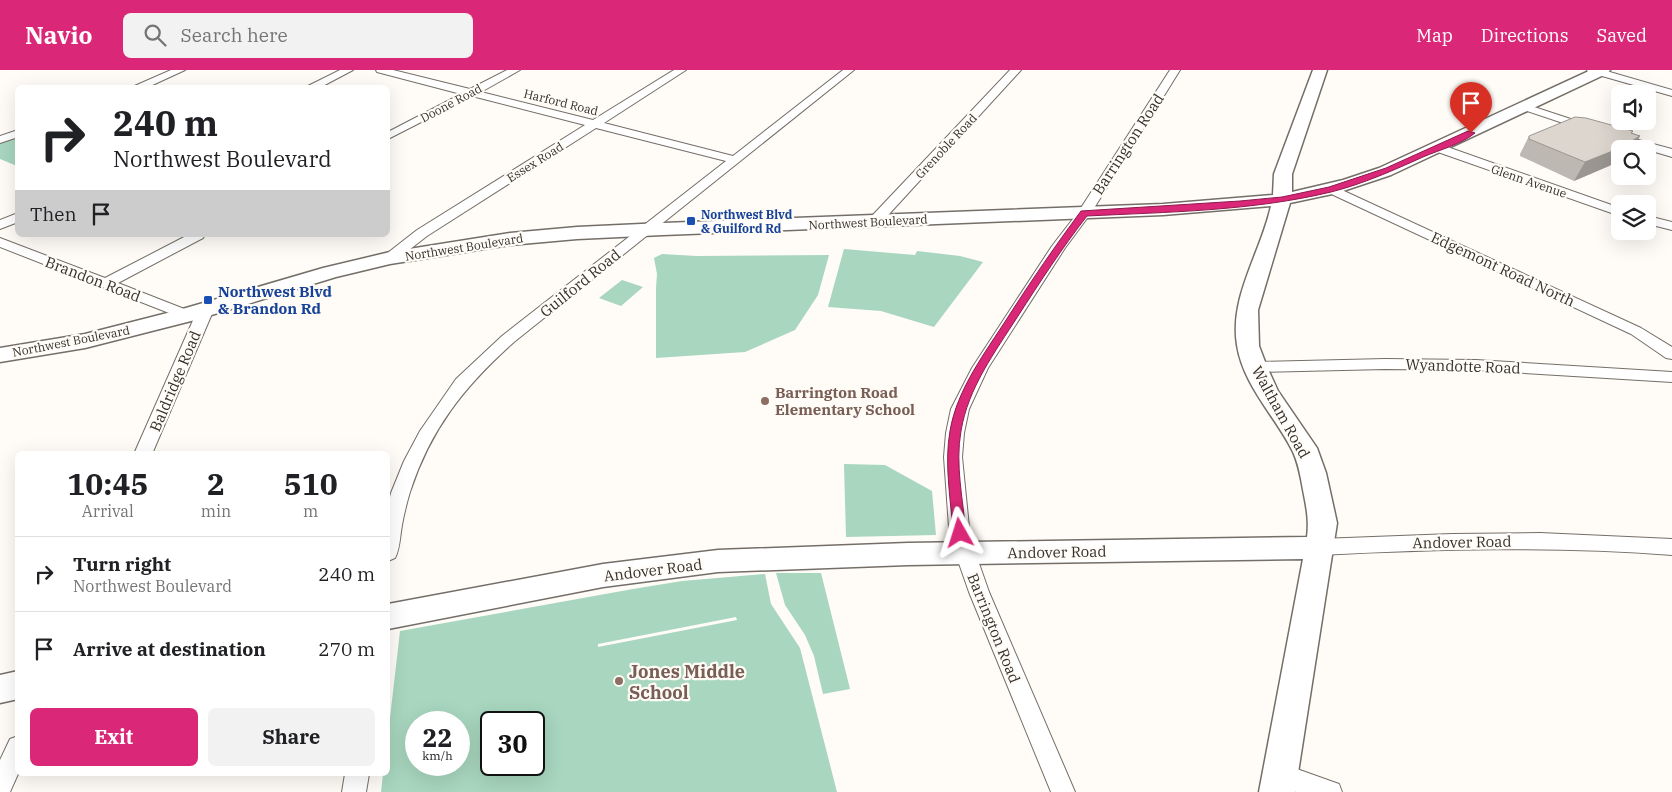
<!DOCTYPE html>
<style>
body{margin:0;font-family:"IBM Plex Serif",serif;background:#f2f2f2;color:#202124;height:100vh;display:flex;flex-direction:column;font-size:19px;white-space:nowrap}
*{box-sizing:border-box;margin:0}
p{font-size:16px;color:#757577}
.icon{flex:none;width:28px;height:28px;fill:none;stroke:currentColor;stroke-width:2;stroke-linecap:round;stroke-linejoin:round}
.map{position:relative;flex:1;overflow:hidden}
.panel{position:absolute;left:15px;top:381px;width:375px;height:325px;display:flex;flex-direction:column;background:#fff;border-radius:8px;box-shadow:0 5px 20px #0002}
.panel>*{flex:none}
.guide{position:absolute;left:15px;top:15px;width:375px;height:152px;border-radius:8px;box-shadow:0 5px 20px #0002;background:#fff;color:#202124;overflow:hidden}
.fabs{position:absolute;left:1611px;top:15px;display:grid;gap:10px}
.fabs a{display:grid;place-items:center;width:45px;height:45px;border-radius:8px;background:#fff;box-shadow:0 5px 20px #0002;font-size:25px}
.speed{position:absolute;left:405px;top:641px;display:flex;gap:10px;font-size:25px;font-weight:700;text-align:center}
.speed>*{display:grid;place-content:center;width:65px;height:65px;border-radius:50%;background:#fff;box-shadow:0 5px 20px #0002;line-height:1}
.speed small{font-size:12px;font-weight:400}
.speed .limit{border:2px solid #111;border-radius:8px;background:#fff;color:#111}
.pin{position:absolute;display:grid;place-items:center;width:42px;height:42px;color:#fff;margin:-51px -21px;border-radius:50% 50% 50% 0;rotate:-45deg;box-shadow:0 0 5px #0007}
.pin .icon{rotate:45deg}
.me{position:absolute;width:55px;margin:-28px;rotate:354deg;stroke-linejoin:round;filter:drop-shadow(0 0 4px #0008)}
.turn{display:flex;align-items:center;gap:18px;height:105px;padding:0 15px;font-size:22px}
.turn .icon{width:65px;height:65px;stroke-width:2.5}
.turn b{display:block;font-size:35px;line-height:42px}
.then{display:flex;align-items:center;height:48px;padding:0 15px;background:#0003;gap:10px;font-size:19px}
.eta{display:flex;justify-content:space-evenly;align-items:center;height:85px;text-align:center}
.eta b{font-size:30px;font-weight:700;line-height:35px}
.cta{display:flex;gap:10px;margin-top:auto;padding:10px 15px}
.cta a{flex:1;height:58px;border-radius:8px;background:#db2777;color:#fff;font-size:20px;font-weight:700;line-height:58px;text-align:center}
.cta a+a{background:#f2f2f2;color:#202124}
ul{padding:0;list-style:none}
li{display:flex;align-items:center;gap:15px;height:75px;padding:0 15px;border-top:1px solid #e0e0e0}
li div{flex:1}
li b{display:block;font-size:19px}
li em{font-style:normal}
header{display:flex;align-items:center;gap:30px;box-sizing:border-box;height:70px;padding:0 25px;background:#db2777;color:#fff}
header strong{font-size:24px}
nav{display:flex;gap:28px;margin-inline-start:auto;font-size:18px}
.search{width:350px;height:45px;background:#f2f2f2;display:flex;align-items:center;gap:12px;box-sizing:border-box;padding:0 18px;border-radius:8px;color:#757577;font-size:19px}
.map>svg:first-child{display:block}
</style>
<header>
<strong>Navio</strong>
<div class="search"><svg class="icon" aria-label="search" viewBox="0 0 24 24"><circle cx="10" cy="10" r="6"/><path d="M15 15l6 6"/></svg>Search here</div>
<nav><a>Map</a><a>Directions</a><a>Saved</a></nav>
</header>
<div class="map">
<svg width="1672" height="722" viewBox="0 0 1672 722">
<rect width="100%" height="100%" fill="#fffbf6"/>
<!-- green -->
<path fill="#a8d6be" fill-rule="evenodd" d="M17 66V96L0 89V73Z
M844 179 915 185 917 181 960 186 983 192 934 257 881 241 828 237Z
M662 184 696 186 829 185 818 225 795 260 745 282 656 288V218L657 204 654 188Z
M622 210 643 217 621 236 599 228Z
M844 394 885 395 932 421 936 465 846 467Z
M776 503H821L850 619 823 624 814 586 805 565 785 535Z
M765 504 771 534 800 578 837 722H381L383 704H388V665L400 561 633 519 682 511ZM736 547 737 550 598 577V574ZM459 652V695H416V652ZM534 652V695H491V652Z"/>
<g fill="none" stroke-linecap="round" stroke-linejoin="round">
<!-- street casing -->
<g stroke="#746e68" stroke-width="2">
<path id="street" d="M171 0H185L146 18H130Z
M340 0H353L319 18H304Z
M376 0H393L470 19 507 0H520L481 22 593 50 674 0H686L604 53 733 86 843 0H854L514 272C464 317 431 358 410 422 407 432 404 444 402 455 400 466 400 479 395 488L388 491V435L391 423 404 391 420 361 456 309 502 266 726 91 596 58 427 166 395 191H385L383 188 385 185 417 160 585 55 472 26 388 69V62L461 24 377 2Z
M1010 0H1021L880 154H870L868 151 870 148Z
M1170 0H1180L1091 143 1065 178 988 298 969 339 964 363 962 387 969 457 975 482 989 522 1075 722H1051L969 522 955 482 949 457 944 387 946 363 951 339 972 298 1052 176 1079 141Z
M1587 0H1603L1672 20V26L1588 2Z
M1525 34 1592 56 1594 58 1592 60H1584L1521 39 1520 37Z
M18 60V67L0 73V66Z
M1612 63 1672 79V87L1608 68 1606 66Z
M1439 74 1620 138V146L1435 81 1433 78Z
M1331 115 1641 258 1672 277V289L1666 288 1631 264 1327 122 1325 119Z
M18 143V152L0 159V150Z
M1648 146 1672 152V160L1648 154Z
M188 165H205L203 168 118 213 192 242 195 245 192 248 187 250 0 177V168L105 208Z
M206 234 211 236 214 239 152 384H134L198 239 201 236Z
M1385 289 1476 290 1672 302V312L1476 300 1385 299 1255 302 1249 301 1247 297 1249 293 1255 292Z
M1540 463 1672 469V485C1554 476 1438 479 1320 485L1313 482 1310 477 1313 472 1320 469 1452 464Z
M18 666V704L10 722H0V690L10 669Z
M1280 693 1339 714 1342 722H1296L1271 713 1268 705 1271 697Z
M345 704H369L366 722H342Z"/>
</g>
<!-- secondary casing -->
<g stroke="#746e68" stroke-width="3">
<path id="secondary" d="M1313 0H1327L1292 104V122L1343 110 1379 98 1591 0H1610L1608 3 1391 105 1337 123 1290 133 1258 240 1259 276 1267 297 1278 321 1317 378 1326 403 1337 453 1295 722H1259L1303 489 908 495 718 502 603 517 388 559V534L603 494 718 480 908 473 1307 467C1309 452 1307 440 1304 425 1301 410 1299 392 1291 378 1273 344 1243 314 1237 275 1229 227 1261 182 1271 136L1163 145 663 165 577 169 510 175 390 194 336 207 195 250 85 278 0 292V278L85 264 179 240 323 198 390 182 510 163 577 157 663 153 1163 134 1273 125 1274 104Z
M18 601V629L0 633V605Z"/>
</g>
<!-- street -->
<use href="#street" fill="#fff" fill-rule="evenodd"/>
<!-- secondary -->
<use href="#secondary" fill="#fff" fill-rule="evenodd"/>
</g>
<!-- wall -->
<path fill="#beb8b2" d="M1633 61 1632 63 1640 66 1632 79H1620V90L1609 96 1574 111 1520 86V84L1529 66Z"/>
<!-- shaded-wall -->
<path fill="#9b9691" d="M1633 61 1624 76 1640 66 1632 79H1620V90L1609 96 1574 111 1585 92Z"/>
<!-- building -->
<path fill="#ddd6cf" stroke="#9b9691" d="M1575 47 1586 48 1633 61 1631 63 1640 66 1620 78 1585 92 1529 69V66Z"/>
<!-- route -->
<path fill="#db2777" stroke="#8e194d" d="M1468 61 1475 63C1462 74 1439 80 1423 87 1394 100 1363 114 1331 122 1252 141 1168 142 1087 146 1062 178 1040 212 1018 246 995 282 968 318 961 361 955 394 963 430 966 463L964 467H955L953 463C951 430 944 394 950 361 957 319 985 283 1008 247 1031 211 1055 176 1081 141L1240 131 1282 127 1329 117 1386 98Z"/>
<!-- markers -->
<g fill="#1a4fb4" stroke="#fffbf6" stroke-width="2">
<rect x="686" y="146" width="10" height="10" rx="2.5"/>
<rect x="203" y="225" width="10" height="10" rx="2.5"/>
</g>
<g fill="#8d6e63" stroke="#fffbf6" stroke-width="2">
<circle cx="765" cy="331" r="5"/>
<circle cx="619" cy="611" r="5"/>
</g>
<g text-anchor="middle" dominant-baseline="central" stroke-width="4.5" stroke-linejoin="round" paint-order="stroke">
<!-- far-street labels -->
<g font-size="12" fill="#322f2c" stroke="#fffbf6">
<text transform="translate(561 32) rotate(14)">Harford Road</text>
<text transform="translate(451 33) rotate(-28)">Doone Road</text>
<text transform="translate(946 76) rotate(-47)">Grenoble Road</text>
<text transform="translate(535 92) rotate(-32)">Essex Road</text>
<text transform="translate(1529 111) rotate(19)">Glenn Avenue</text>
<text transform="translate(868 152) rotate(-3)">Northwest Boulevard</text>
<text transform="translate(464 177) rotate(-9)">Northwest Boulevard</text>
<text transform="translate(71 271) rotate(-11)">Northwest Boulevard</text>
</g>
<!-- far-transit labels -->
<g font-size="12" font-weight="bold" fill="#164399" stroke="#fffbf6" text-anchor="start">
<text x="701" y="144">Northwest Blvd<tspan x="701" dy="14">&amp; Guilford Rd</tspan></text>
</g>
<!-- street labels -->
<g font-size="15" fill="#322f2c" stroke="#fffbf6">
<text transform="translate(1128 74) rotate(-57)">Barrington Road</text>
<text transform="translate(1503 199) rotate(25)">Edgemont Road North</text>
<text transform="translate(93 209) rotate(21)">Brandon Road</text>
<text transform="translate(580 213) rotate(-39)">Guilford Road</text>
<text transform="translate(1463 296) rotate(2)">Wyandotte Road</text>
<text transform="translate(175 311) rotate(-67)">Baldridge Road</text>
<text transform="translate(1281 342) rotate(61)">Waltham Road</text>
<text transform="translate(1462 472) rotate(-1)">Andover Road</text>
<text transform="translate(1057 482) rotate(-1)">Andover Road</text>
<text transform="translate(653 500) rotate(-7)">Andover Road</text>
<text transform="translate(994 558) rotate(68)">Barrington Road</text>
</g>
<!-- transit labels -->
<g font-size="15" font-weight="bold" fill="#164399" stroke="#fffbf6" text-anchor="start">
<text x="218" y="221">Northwest Blvd<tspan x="218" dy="17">&amp; Brandon Rd</tspan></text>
</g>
<!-- education labels -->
<g font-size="15" font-weight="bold" fill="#785e54" stroke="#fffbf6" text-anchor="start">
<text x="775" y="322">Barrington Road<tspan x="775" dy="17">Elementary School</tspan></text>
</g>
<!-- near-education labels -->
<g font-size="18" font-weight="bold" fill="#785e54" stroke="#fffbf6" text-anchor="start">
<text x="629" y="601">Jones Middle<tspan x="629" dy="21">School</tspan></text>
</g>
</g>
</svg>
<div class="fabs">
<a><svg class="icon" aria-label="sound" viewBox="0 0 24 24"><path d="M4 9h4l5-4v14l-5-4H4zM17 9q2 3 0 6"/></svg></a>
<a><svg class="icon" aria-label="search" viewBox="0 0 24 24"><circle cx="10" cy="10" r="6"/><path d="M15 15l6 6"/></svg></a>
<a><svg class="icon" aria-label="layers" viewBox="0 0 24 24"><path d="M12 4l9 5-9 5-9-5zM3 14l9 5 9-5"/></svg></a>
</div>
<div class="speed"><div>22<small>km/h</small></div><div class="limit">30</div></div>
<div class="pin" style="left:1471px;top:63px;background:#d93025"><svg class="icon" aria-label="arrive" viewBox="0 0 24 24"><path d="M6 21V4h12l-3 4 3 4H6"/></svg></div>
<svg class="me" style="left:960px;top:463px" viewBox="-20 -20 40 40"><path d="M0-17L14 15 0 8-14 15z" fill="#db2777" stroke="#fff" stroke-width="4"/></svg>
<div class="guide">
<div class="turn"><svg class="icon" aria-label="right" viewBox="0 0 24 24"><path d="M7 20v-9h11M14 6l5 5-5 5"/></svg><div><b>240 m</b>Northwest Boulevard</div></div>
<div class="then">Then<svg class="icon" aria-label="arrive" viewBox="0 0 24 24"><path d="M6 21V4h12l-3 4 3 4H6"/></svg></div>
</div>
<section class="panel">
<div class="eta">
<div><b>10:45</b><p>Arrival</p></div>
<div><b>2</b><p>min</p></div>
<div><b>510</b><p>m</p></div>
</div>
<ul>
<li><svg class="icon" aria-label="right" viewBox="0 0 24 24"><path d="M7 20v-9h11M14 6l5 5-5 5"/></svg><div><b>Turn right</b><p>Northwest Boulevard</p></div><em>240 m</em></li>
<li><svg class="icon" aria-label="arrive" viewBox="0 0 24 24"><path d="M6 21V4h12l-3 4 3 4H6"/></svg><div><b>Arrive at destination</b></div><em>270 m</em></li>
</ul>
<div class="cta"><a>Exit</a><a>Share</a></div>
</section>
</div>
